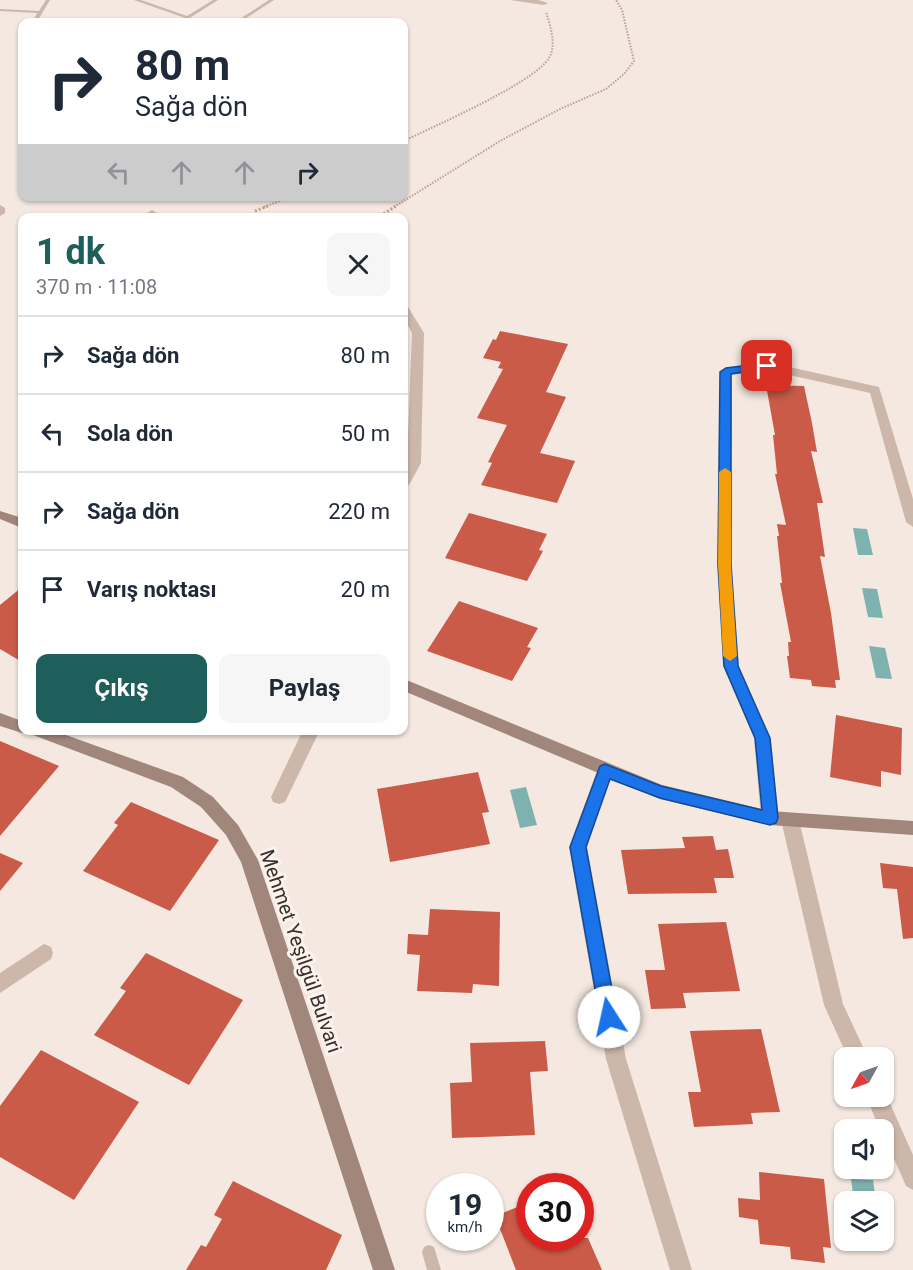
<!DOCTYPE html>
<html lang="tr">
<meta charset="utf-8">
<style>
body{margin:0;font-family:Roboto,sans-serif;background:#f6f6f7;color:#1f2937;height:100vh;display:flex;flex-direction:column;font-size:22px;white-space:nowrap}
*{box-sizing:border-box;margin:0}
p{font-size:20px;color:#747a83}
.icon{flex:none;width:33px;height:33px;fill:none;stroke:currentColor;stroke-width:2;stroke-linecap:round;stroke-linejoin:round}
.map{position:relative;flex:1;overflow:hidden}
.sheet{position:absolute;left:18px;top:213px;width:390px;height:522px;display:flex;flex-direction:column;background:#fff;border-radius:12px;box-shadow:0 2px 4px #0004}
.sheet>*{flex:none}
.hud{position:absolute;left:18px;top:18px;width:390px;height:183px;border-radius:12px;box-shadow:0 2px 4px #0004;background:#fff;color:#1f2937;overflow:hidden}
.needle{width:39px;rotate:230deg}
.tools{position:absolute;left:834px;top:1047px;display:grid;gap:12px}
.tools a{display:grid;place-items:center;width:60px;height:60px;border-radius:12px;background:#fff;box-shadow:0 2px 4px #0004;font-size:30px}
.speed{position:absolute;left:426px;top:1173px;display:flex;gap:12px;font-size:30px;font-weight:700;text-align:center}
.speed>*{display:grid;place-content:center;width:78px;height:78px;border-radius:50%;background:#fff;box-shadow:0 2px 4px #0004;line-height:1}
.speed small{font-size:15px;font-weight:400}
.speed .limit{border:9px solid #d22;background:#fff;color:#111}
.pin{position:absolute;display:grid;place-items:center;width:51px;height:51px;color:#fff;margin:-26px;border-radius:12px;box-shadow:0 3px 9px #0006}
.me{position:absolute;width:66px;margin:-33px;rotate:350deg;stroke-linejoin:round;filter:drop-shadow(0 0 4px #0008)}
.turn{display:flex;align-items:center;gap:21px;height:126px;padding:0 18px;font-size:27px}
.turn .icon{width:78px;height:78px;stroke-width:2.5}
.turn b{display:block;font-size:42px;line-height:51px}
.lanes{display:flex;align-items:center;height:57px;padding:0 18px;background:#0003;justify-content:center;gap:30px;direction:ltr}
.lanes .off{opacity:.35}
.round{display:grid;place-items:center;flex:none;width:63px;height:63px;border-radius:12px;background:#f6f6f7}
.overview{display:flex;align-items:center;justify-content:space-between;height:102px;padding:0 18px}
h1{font-size:36px;font-weight:700;line-height:45px;color:#1e5e5b}
.button{display:flex;gap:12px;margin-top:auto;padding:12px 18px}
.button a{flex:1;height:69px;border-radius:12px;background:#1e5e5b;color:#fff;font-size:24px;font-weight:700;line-height:69px;text-align:center}
.button a+a{background:#f6f6f7;color:#1f2937}
ul{padding:0;list-style:none}
li{display:flex;align-items:center;gap:18px;height:78px;padding:0 18px;border-top:2px solid #e0e1e3}
li div{flex:1}
li b{display:block;font-size:22px}
li em{font-style:normal}
.map>svg:first-child{display:block}
</style>
<div class="map">
<svg width="913" height="1270" viewBox="0 0 913 1270">
<rect width="100%" height="100%" fill="#f4e8e0"/>
<!-- water -->
<path fill="#7eb2af" d="M853 528 867 529 873 555H858Z
M862 588 877 589 883 618 868 617Z
M869 646 885 648 892 679 876 678Z
M526 787 537 825 520 828 510 790Z
M851 1179 873 1180 876 1201H854Z"/>
<!-- building -->
<path fill="#c95b48" d="M500 331 568 344 546 392 566 397 540 453 575 461 557 503 481 485 492 463 488 462 507 425 477 418 503 369 498 368 501 362 483 358 493 339 496 340Z
M766 385 804 386 812 423 817 452 811 451 823 503H817L825 557 820 556 831 613 840 680H835L836 688 812 686 811 680 790 678 787 656H789L788 642H791L780 583H782L777 536H779L777 524 786 525 775 474H777L773 435H775Z
M469 513 547 534 539 550 543 551 527 581 445 558Z
M22 587V662L0 649V605Z
M459 601 538 628 527 647 531 648 512 681 427 651Z
M836 715 902 728 901 775 881 771V787L830 777Z
M0 741 59 766 0 836Z
M478 772 489 812 482 813 490 844 390 862 377 789Z
M131 802 219 840 170 911 83 871 118 825 114 823Z
M713 836 716 850 728 849 734 878H714L717 893 628 894 621 850 685 848 682 837Z
M0 853 23 863 0 891Z
M880 863 913 867V938L903 939 897 889 883 888Z
M430 909 500 912 499 986 473 984 472 993 417 991 420 955 407 954 408 934 428 935Z
M726 922 740 991 683 993 686 1008 651 1009 645 970H665L658 924Z
M146 953 243 1000 189 1085 94 1035 126 991 120 988Z
M761 1029 780 1112 751 1113 753 1124 694 1127 688 1092H701L690 1031Z
M545 1041 548 1071 530 1072 535 1135 452 1138 450 1083 472 1082 470 1043Z
M41 1050 139 1102 74 1200 0 1157V1106Z
M759 1172 824 1179 831 1248 823 1247 825 1263 791 1259 790 1247 760 1244 758 1220 739 1217 738 1198 760 1200Z
M233 1181 342 1235 326 1270H186L201 1245 206 1247 222 1219 214 1215Z
M530 1202V1238H588L602 1270H516L495 1216Z"/>
<g fill="none" stroke-linecap="round" stroke-linejoin="round">
<!-- path-far1 -->
<path stroke="#b9a195" stroke-width="2" stroke-dasharray="1.5 1.5" stroke-linecap="butt" d="M404 141C434 126 534 83 549 58 557 45 550 25 546 12
M264 207 293 196
M394 207 500 141 560 109 606 89 624 74 634 61 622 10 616 0"/>
<!-- path -->
<path stroke="#b9a195" stroke-width="3" stroke-dasharray="2 2" stroke-linecap="butt" d="M255 211 268 206
M377 218 396 206"/>
<!-- lane -->
<path fill="#cdb7ab" fill-rule="evenodd" d="M46 0H50L38 20 34 19 37 13 0 11V9L39 11Z
M134 0H141L187 16 213 0H218L188 19Z
M269 0H274L240 22H235Z
M429 1245 434 1247 441 1270H427L422 1252 424 1247Z"/>
<!-- street -->
<path fill="#cdb7ab" fill-rule="evenodd" d="M510 0H538L548 3 544 5Z
M0 205 5 208V213L0 216Z
M152 210 157 213V218H147V213Z
M404 306 408 307 424 333 421 463 409 485 404 486V470L407 463 412 333 404 318Z
M767 362 879 387 913 499V527L906 522 870 393 767 370 732 375 731 564 739 666 770 738 779 818 776 823 770 825 764 823 761 818 754 738 723 666 717 564 720 372 726 368Z
M303 730H320L285 802 279 804 273 802 271 797Z
M605 764 611 766 613 771 587 847 626 1059 692 1270H670L606 1059 569 847 597 771 599 766Z
M790 813 796 815 799 820 843 1004 868 1058H848L824 1005 781 820 784 815Z
M44 944 51 947 53 953 51 959 0 993V973Z
M884 1090 913 1155V1190L906 1186 884 1136V1130H880L866 1096H884Z"/>
<!-- secondary -->
<path fill="#a1867c" fill-rule="evenodd" d="M0 511 22 518V528L0 519Z
M404 679 662 785 770 811 913 821V835L770 825 660 799 404 691Z
M0 713 22 721V730H52L183 777 213 797 238 825 258 860 395 1270H373L241 862 226 835 201 807 171 787 25 732 22 733 0 726Z"/>
</g>
<!-- route -->
<path fill="#1a73e8" stroke="#114b97" stroke-width="1.5" d="M767 363 772 366 771 368 731 374V564L738 666 770 738 778 818 776 823 770 825 660 798 610 779 586 847 617 1017 615 1023 609 1025 602 1023 600 1017 570 847 600 766 605 764 661 786 762 810 755 738 724 666 718 564 720 372 726 368Z"/>
<!-- slow -->
<path fill="#f59e0b" d="M725 468 731 472V564L737 656 730 661 723 656 718 564 719 472Z"/>
<g text-anchor="middle" dominant-baseline="central" stroke-width="6" stroke-linejoin="round" paint-order="stroke">
<!-- near-street labels -->
<g font-size="20" fill="#3a2e2a" stroke="#fbf3ed">
<text transform="translate(301 951) rotate(71)">Mehmet Yeşilgül Bulvari</text>
</g>
</g>
</svg>
<div class="tools">
<a><svg class="needle" viewBox="-14 -14 28 28"><path d="M0-13l5 13h-10z" fill="#e53935"/><path d="M0 13l5-13h-10z" fill="#747a83"/></svg></a>
<a><svg class="icon" aria-label="sound" viewBox="0 0 24 24"><path d="M4 9h4l5-4v14l-5-4H4zM17 9q2 3 0 6"/></svg></a>
<a><svg class="icon" aria-label="layers" viewBox="0 0 24 24"><path d="M12 4l9 5-9 5-9-5zM3 14l9 5 9-5"/></svg></a>
</div>
<div class="speed"><div>19<small>km/h</small></div><div class="limit">30</div></div>
<div class="pin" style="left:767px;top:366px;background:#d93025"><svg class="icon" aria-label="arrive" viewBox="0 0 24 24"><path d="M6 21V4h12l-3 4 3 4H6"/></svg></div>
<svg class="me" style="left:609px;top:1017px" viewBox="-20 -20 40 40"><circle r="19" fill="#fff"/><path d="M0-13L10 11 0 6-10 11z" fill="#1a73e8"/></svg>
<div class="hud">
<div class="turn"><svg class="icon" aria-label="right" viewBox="0 0 24 24"><path d="M7 20v-9h11M14 6l5 5-5 5"/></svg><div><b>80 m</b>Sağa dön</div></div>
<div class="lanes"><svg class="icon off" aria-label="left" viewBox="0 0 24 24"><path d="M17 20v-9H6M10 6l-5 5 5 5"/></svg><svg class="icon off" aria-label="ahead" viewBox="0 0 24 24"><path d="M12 20V5M6 11l6-6 6 6"/></svg><svg class="icon off" aria-label="ahead" viewBox="0 0 24 24"><path d="M12 20V5M6 11l6-6 6 6"/></svg><svg class="icon" aria-label="right" viewBox="0 0 24 24"><path d="M7 20v-9h11M14 6l5 5-5 5"/></svg></div>
</div>
<section class="sheet">
<div class="overview"><div><h1>1 dk</h1><p>370 m · 11:08</p></div><a class="round"><svg class="icon" aria-label="close" viewBox="0 0 24 24"><path d="M6 6l12 12M18 6L6 18"/></svg></a></div>
<ul>
<li><svg class="icon" aria-label="right" viewBox="0 0 24 24"><path d="M7 20v-9h11M14 6l5 5-5 5"/></svg><div><b>Sağa dön</b></div><em>80 m</em></li>
<li><svg class="icon" aria-label="left" viewBox="0 0 24 24"><path d="M17 20v-9H6M10 6l-5 5 5 5"/></svg><div><b>Sola dön</b></div><em>50 m</em></li>
<li><svg class="icon" aria-label="right" viewBox="0 0 24 24"><path d="M7 20v-9h11M14 6l5 5-5 5"/></svg><div><b>Sağa dön</b></div><em>220 m</em></li>
<li><svg class="icon" aria-label="arrive" viewBox="0 0 24 24"><path d="M6 21V4h12l-3 4 3 4H6"/></svg><div><b>Varış noktası</b></div><em>20 m</em></li>
</ul>
<div class="button"><a>Çıkış</a><a>Paylaş</a></div>
</section>
</div>
